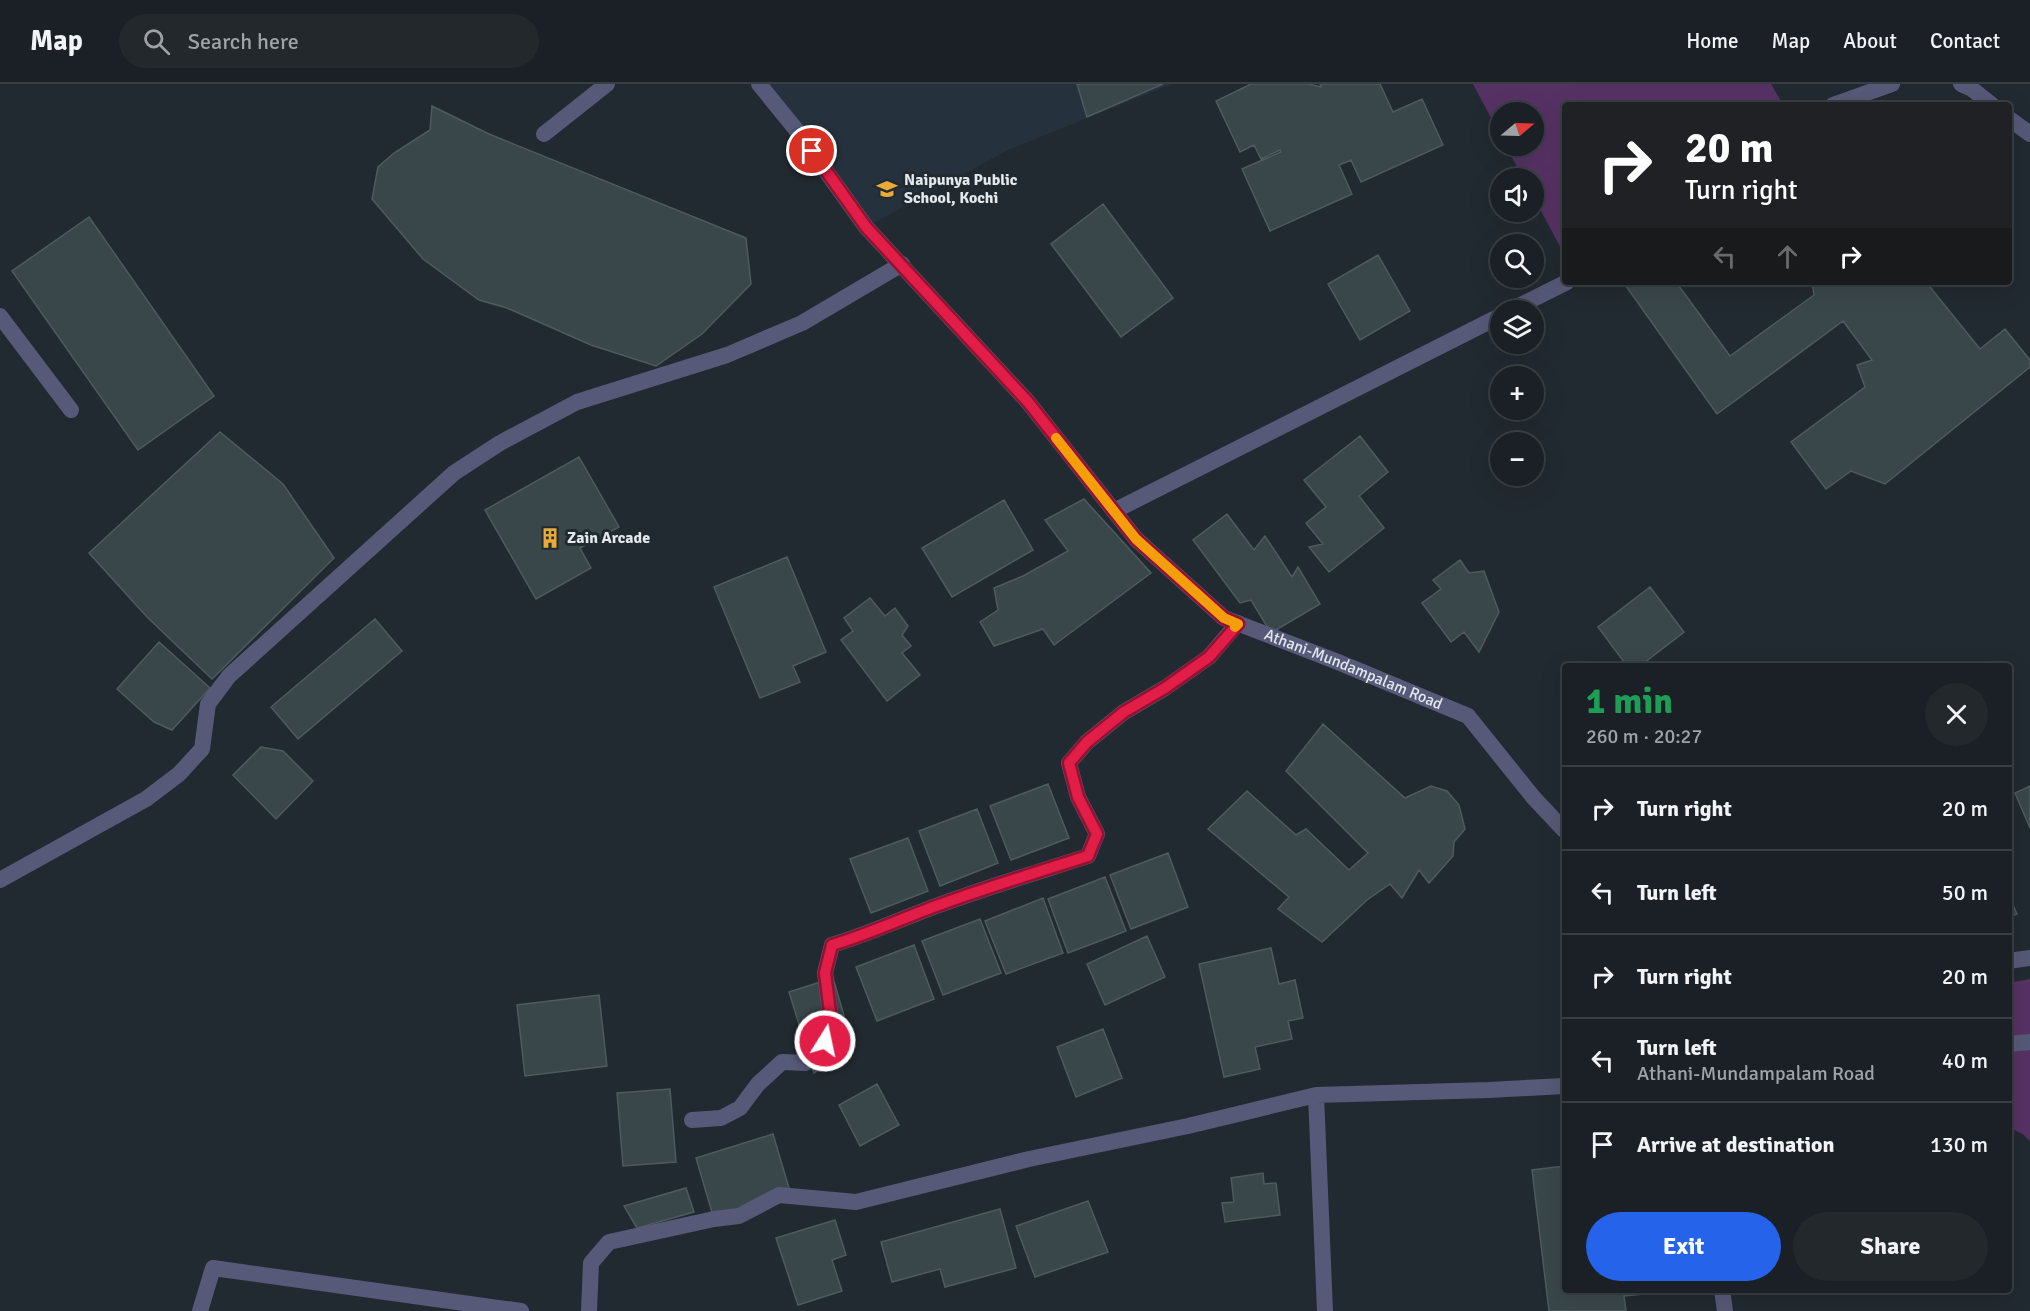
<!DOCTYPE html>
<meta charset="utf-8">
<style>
body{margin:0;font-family:Signika,sans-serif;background:#23282d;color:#f1f3f6;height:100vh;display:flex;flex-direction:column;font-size:22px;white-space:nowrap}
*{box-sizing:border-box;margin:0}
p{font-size:20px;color:#9fa3a7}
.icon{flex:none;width:33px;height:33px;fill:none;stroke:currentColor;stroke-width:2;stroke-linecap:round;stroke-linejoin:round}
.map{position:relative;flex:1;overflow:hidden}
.drawer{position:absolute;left:1562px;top:579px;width:450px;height:630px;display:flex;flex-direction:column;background:#1a2025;border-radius:6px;box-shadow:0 6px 24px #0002,0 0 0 2px #383e42}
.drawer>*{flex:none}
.top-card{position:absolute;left:1562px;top:18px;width:450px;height:183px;border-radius:6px;box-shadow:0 6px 24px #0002,0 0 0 2px #383e42;background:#202124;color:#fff;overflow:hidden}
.needle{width:39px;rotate:71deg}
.fabs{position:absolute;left:1490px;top:18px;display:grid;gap:12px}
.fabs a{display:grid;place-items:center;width:54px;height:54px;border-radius:50%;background:#1a2025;box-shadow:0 6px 24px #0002,0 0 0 2px #383e42;font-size:30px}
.pin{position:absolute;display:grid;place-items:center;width:51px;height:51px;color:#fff;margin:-26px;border:3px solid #fff;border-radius:50%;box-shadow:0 2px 6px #0007}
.me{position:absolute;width:66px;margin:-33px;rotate:10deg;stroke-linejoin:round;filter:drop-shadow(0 0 4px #0008)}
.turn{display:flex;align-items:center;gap:21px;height:126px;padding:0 24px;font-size:27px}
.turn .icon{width:78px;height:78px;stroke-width:2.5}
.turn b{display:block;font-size:42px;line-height:51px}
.lanes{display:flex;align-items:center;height:57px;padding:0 24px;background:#0003;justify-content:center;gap:30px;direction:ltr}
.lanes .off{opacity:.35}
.round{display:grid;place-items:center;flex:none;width:63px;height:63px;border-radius:32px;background:#23282d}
.head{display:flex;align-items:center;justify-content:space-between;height:102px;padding:0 24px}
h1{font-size:36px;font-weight:700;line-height:45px;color:#1e9e55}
.cta{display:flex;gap:12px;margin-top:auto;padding:12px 24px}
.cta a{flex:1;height:69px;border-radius:36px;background:#2563eb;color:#fff;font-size:24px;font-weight:700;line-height:69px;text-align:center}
.cta a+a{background:#23282d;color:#f1f3f6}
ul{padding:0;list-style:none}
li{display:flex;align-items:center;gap:18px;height:84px;padding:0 24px;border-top:2px solid #383e42}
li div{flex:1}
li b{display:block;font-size:22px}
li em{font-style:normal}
header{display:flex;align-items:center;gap:36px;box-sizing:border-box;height:84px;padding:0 30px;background:#1a2025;border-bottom:2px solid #383e42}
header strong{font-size:28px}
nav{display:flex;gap:33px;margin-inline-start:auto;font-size:21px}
.search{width:420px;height:54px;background:#23282d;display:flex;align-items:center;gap:15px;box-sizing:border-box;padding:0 21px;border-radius:33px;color:#9fa3a7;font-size:22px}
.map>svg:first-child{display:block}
</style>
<header>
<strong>Map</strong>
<div class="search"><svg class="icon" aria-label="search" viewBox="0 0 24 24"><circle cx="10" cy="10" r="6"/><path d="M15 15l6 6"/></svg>Search here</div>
<nav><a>Home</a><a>Map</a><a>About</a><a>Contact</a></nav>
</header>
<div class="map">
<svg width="2030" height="1227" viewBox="0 0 2030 1227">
<rect width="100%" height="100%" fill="#222a31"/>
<!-- built -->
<path fill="#25323e" d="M756 0H1172L1008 66 866 143Z"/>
<!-- green -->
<path fill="#563264" d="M1473 0H1771L1782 19 1779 21H1564V170L1533 112V94H1523L1506 62H1533V28H1500V51Z
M2030 895V1057L2024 1051 2009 1043 2008 899Z"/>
<!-- building -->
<path fill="#3a474a" stroke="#4d5b5e" stroke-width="1.5" d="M1077 0H1163L1087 33Z
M1251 0H1309L1321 3 1320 0H1380L1393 28 1422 15 1443 61 1361 98 1351 76 1339 81 1352 110 1270 147 1242 85 1281 68 1280 66 1261 75 1254 61 1240 68 1216 17Z
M432 22 489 50 746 154 751 200 702 250 656 282 591 261 507 224 479 216 423 175 372 115 378 83 394 69 430 46Z
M1103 120 1173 214 1121 253 1051 160Z
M89 133 214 312 138 366 12 187Z
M1378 171 1410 227 1360 256 1328 200Z
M1623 198H1676L1730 272 1814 211 1812 198H1926L1980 265 2005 245 2030 276V283L1885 400 1851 387 1826 405 1791 358 1865 303 1857 281 1872 276 1843 237 1717 330Z
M220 348 283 400 334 474 212 595 147 533 89 469Z
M1360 352 1388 388 1359 412 1384 444 1329 488 1309 463 1323 460 1306 439 1326 423 1304 396Z
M579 373 619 443 580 464 591 484 536 515 485 426Z
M1084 415 1151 489 1054 561 1043 545 994 562 980 538 998 526 994 504 1023 492 1068 467 1045 436Z
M1004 416 1033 466 952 513 922 464Z
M1227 430 1254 466 1265 452 1292 493 1298 483 1320 520 1271 549 1251 516 1240 519 1193 456Z
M787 473 826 568 793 582 800 598 760 614 714 503Z
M1460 476 1469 489 1484 487 1499 528 1479 568 1464 548 1451 558 1422 519 1441 505 1433 496Z
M1650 503 1684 548 1640 582H1627L1598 543Z
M870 514 885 532 895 524 908 542 902 551 911 562 902 569 920 591 887 617 841 556 853 547 844 534Z
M375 535 402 567 298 655 271 623Z
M159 558 210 604 172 646 154 638 117 605Z
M1323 640 1405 714 1431 702 1447 707 1459 721 1465 745 1454 758 1453 772 1429 799 1419 786 1402 814 1390 800 1367 816 1322 858 1278 825 1289 813 1208 745 1247 707 1296 751 1306 745 1349 786 1368 769 1286 687Z
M261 663 283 667 313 697 276 735 233 691Z
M1048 700 1069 754 1011 776 990 722Z
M2030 702V744L2015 709Z
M977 725 998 779 940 802 919 747Z
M908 754 928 807 871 829 850 775Z
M1168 769 1188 823 1131 845 1110 791Z
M1105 793 1126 847 1068 869 1048 815Z
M2008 810 2017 830 2008 833Z
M1043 814 1063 869 1006 890 985 837Z
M980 835 1001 889 943 911 922 857Z
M1147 852 1165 893 1105 921 1087 880Z
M914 861 934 915 877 937 856 883Z
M1271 864 1279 900 1295 896 1303 934 1288 937 1292 955 1255 963 1260 985 1224 993 1199 880Z
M833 894 853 962 814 989 789 908Z
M599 911 607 982 525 992 517 921Z
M1103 945 1122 994 1076 1013 1057 963Z
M877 1000 899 1041 860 1062 839 1021Z
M670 1005 676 1078 623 1082 617 1009Z
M773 1050 791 1111 714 1135 696 1074Z
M1564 1082V1206H1642V1210L1624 1212 1626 1227H1549L1532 1086Z
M1263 1089 1264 1100 1276 1099 1280 1131 1225 1138 1222 1119 1234 1118 1231 1094Z
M686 1104 694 1128 637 1144 624 1122Z
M1088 1117 1108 1168 1035 1193 1016 1142Z
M1000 1125 1016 1184 945 1203 940 1185 892 1198 881 1158Z
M835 1136 846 1171 832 1176 842 1207 798 1221 776 1154Z"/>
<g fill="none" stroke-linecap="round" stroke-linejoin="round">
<!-- service -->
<path stroke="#575978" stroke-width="16" d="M0 232 71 326"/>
<!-- minor -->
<path stroke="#575978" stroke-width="16" d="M1961 0 1972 5 1992 21
M1833 21 1892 0
M2008 34 2030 50
M544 50 607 0
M1511 226 1567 198
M1114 427 1500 232
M0 796 146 715 179 690 202 665 208 620 229 592 454 389 500 359 577 318 727 271 802 239 902 180
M2008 877 2030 874
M2008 960 2030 958
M1316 1011 1325 1227
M692 1036 721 1034 740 1024 758 1000 782 978 806 979 825 957 830 928 825 889 832 861C869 850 903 834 939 821 988 803 1038 788 1088 772L1097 750 1078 713 1069 679 1087 658 1124 628 1165 604 1209 573 1238 539
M200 1227 213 1184 521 1227
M589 1227 591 1179 609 1158 714 1135 739 1132 779 1111 856 1118 1029 1075 1188 1042 1316 1011 1489 1006 1564 1002"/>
<!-- tertiary -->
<g stroke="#575978" stroke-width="16">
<path id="s1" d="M759 0 798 48 866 143 1028 318 1136 455 1224 534 1338 578 1468 632 1533 713 1564 746"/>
<path d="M1722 1206 1725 1227"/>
</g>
</g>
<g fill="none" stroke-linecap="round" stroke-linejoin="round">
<!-- route casing -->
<g stroke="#92132f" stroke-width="15">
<path id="route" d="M812 67 866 143 1028 318 1136 455 1224 534 1238 540 1209 573 1165 604 1124 628 1087 658 1069 679 1078 713 1097 750 1088 772C1038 788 988 803 939 821 903 834 869 850 832 861L825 889 830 928 825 957"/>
</g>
<!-- route -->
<use href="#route" stroke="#e11d48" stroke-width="10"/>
<!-- slow -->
<path stroke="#f59e0b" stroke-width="10" d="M1056 354 1136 455 1224 534 1238 540 1235 543"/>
</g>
<!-- icons -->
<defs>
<g id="school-bare" transform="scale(1.62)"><path d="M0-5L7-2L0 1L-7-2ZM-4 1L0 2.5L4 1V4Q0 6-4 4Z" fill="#e9aa38" stroke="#222a31" stroke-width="2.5" paint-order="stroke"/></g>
<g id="building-bare" transform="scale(1.62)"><path d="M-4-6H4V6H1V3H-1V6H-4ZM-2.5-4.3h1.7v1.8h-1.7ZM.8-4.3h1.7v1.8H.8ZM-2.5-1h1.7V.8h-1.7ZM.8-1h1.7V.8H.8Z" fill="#e9aa38" stroke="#222a31" stroke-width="2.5" paint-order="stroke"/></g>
</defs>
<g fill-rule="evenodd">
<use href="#school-bare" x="887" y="105"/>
<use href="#building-bare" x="550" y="454"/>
</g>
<g text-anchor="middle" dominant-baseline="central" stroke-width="6" stroke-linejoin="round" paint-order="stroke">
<!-- poi labels -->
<g font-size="16" font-weight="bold" fill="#e3e8ed" stroke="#222a31" text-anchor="start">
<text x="904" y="96">Naipunya Public<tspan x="904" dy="18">School, Kochi</tspan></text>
<text x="567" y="454">Zain Arcade</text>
</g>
<!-- street labels -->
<g font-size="16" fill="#e3e8ed" stroke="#222a31">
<text stroke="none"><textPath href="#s1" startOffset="849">Athani-Mundampalam Road</textPath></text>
</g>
</g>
</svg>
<div class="fabs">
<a><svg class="needle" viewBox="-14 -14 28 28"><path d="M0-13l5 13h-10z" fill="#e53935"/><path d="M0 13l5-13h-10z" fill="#9fa3a7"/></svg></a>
<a><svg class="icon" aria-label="sound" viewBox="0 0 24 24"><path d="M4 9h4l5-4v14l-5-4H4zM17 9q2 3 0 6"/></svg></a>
<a><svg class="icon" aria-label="search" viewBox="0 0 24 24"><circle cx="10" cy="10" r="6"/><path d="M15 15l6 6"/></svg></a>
<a><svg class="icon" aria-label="layers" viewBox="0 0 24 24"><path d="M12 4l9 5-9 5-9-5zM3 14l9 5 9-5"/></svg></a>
<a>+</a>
<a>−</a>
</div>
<div class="pin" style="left:812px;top:67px;background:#d93025"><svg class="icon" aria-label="arrive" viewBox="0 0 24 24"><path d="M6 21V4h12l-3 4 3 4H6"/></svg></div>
<svg class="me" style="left:825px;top:957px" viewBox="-20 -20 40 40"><circle r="17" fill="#e11d48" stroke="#fff" stroke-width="3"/><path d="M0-11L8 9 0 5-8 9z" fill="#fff"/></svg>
<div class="top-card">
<div class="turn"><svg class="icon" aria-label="right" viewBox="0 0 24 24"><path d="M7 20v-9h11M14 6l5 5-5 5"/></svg><div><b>20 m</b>Turn right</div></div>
<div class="lanes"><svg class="icon off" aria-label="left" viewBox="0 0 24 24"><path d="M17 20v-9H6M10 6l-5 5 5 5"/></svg><svg class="icon off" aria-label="ahead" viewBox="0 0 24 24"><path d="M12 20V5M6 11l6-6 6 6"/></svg><svg class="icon" aria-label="right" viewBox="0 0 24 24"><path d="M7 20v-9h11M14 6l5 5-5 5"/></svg></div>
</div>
<section class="drawer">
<div class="head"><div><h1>1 min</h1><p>260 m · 20:27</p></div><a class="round"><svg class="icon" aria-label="close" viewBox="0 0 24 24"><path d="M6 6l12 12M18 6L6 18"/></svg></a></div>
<ul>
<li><svg class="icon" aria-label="right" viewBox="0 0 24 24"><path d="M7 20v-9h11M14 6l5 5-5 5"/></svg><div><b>Turn right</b></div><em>20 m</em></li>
<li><svg class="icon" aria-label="left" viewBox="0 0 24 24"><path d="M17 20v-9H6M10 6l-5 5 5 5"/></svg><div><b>Turn left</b></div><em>50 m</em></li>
<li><svg class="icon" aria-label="right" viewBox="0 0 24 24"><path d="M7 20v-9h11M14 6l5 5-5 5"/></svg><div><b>Turn right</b></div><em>20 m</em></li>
<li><svg class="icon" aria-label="left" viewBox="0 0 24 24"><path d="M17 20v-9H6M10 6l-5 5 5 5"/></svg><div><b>Turn left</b><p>Athani-Mundampalam Road</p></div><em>40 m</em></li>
<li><svg class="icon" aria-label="arrive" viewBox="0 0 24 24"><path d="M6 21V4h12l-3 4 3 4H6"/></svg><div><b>Arrive at destination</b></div><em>130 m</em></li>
</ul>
<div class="cta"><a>Exit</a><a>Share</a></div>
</section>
</div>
